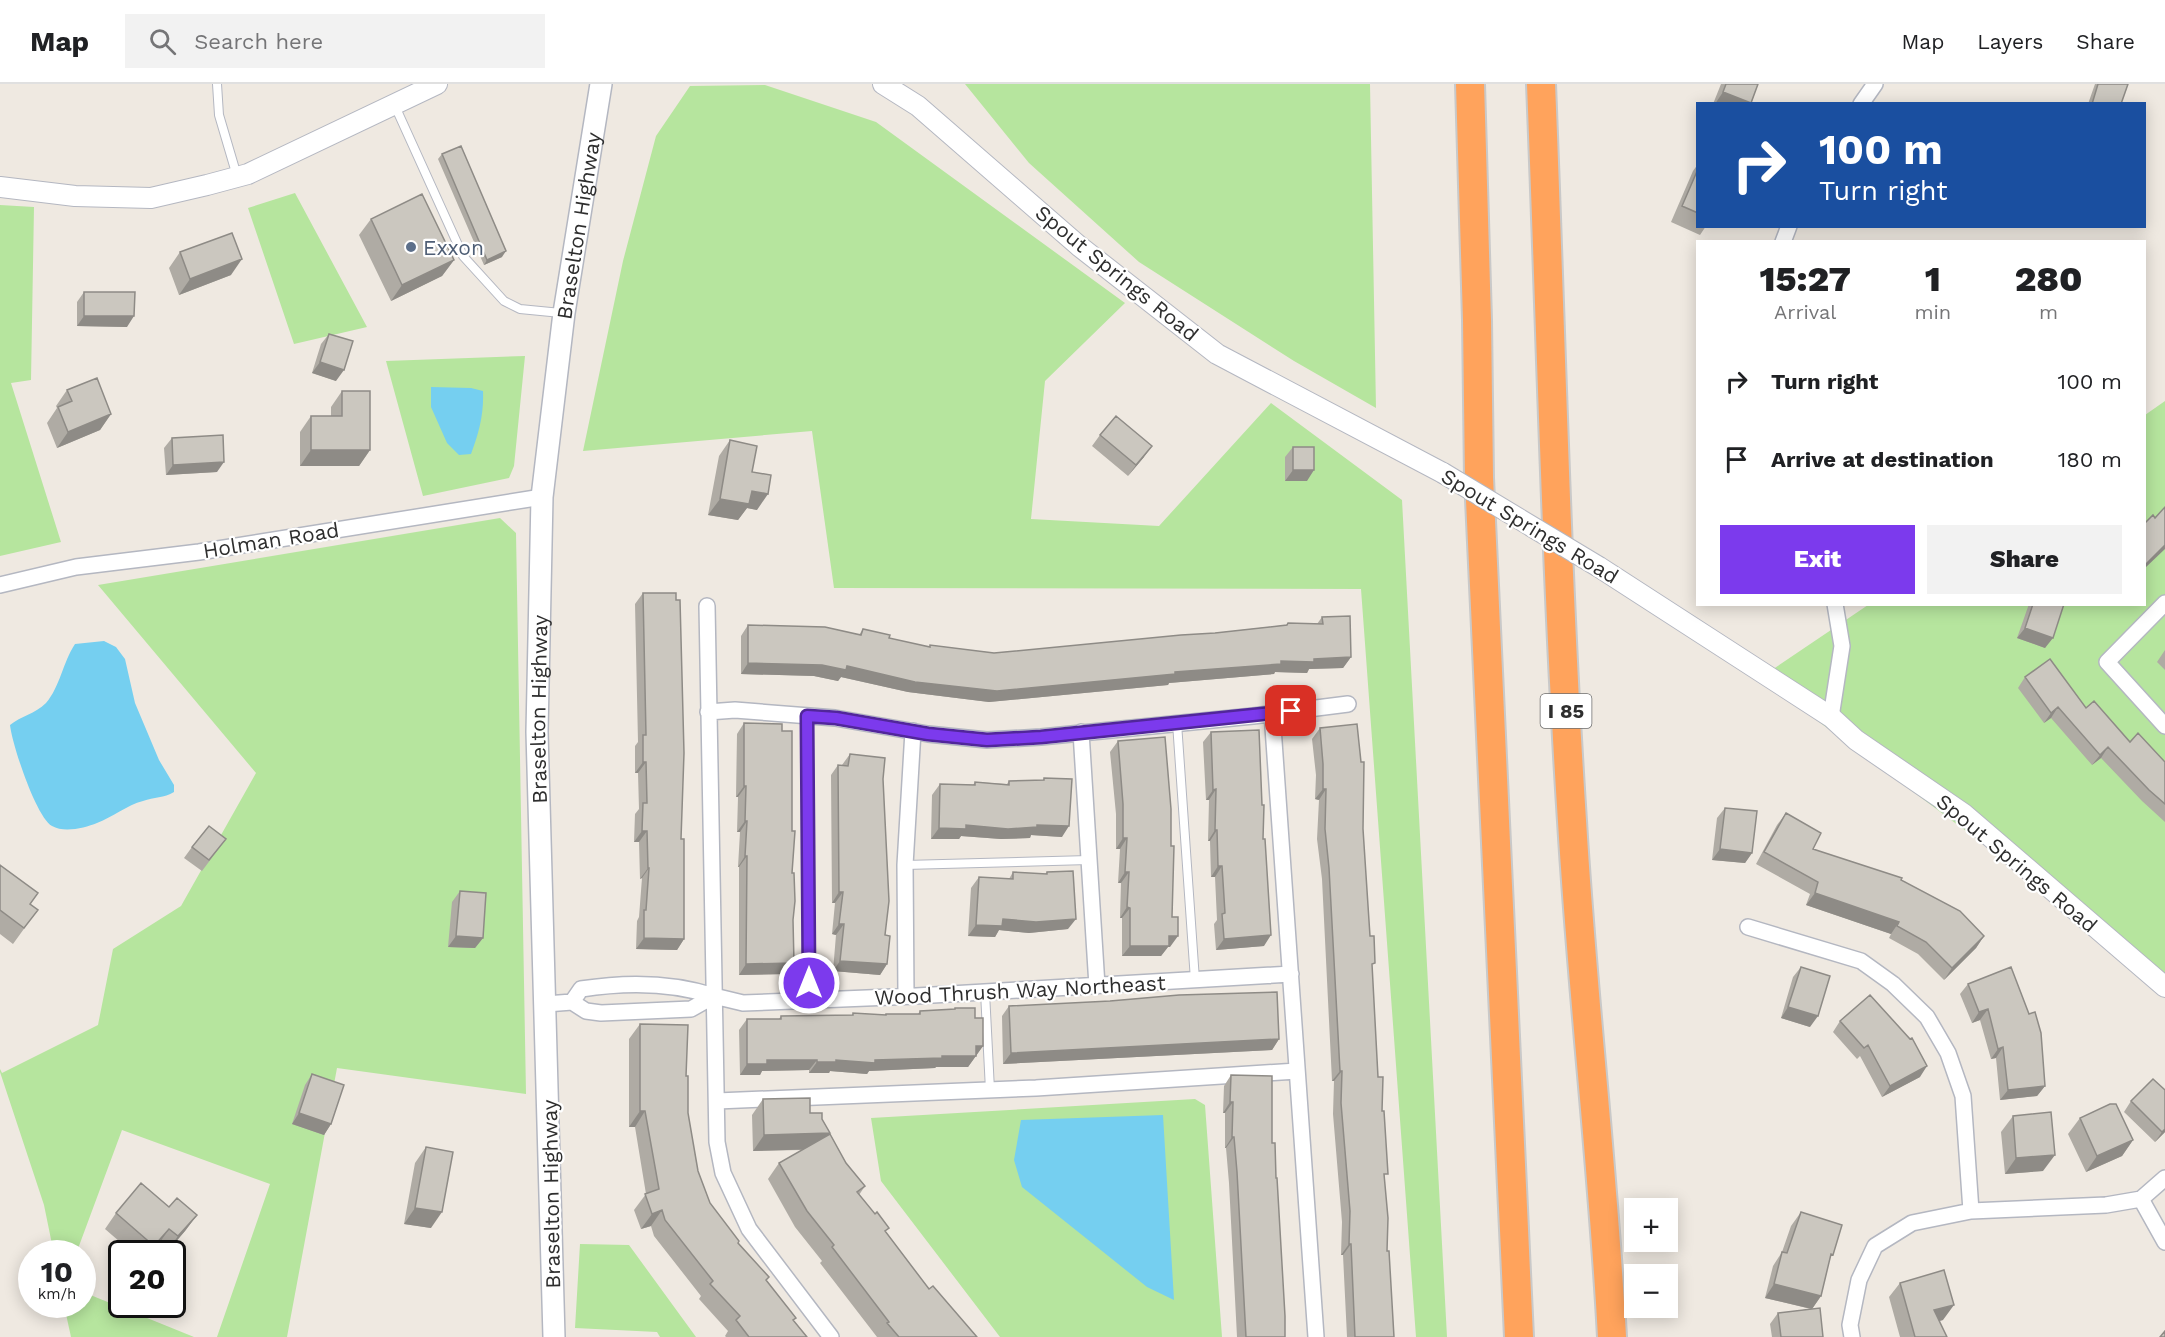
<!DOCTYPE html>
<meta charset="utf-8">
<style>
body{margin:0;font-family:"Work Sans",sans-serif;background:#f2f2f2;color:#202124;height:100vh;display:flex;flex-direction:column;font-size:22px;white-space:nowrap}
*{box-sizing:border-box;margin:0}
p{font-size:20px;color:#757577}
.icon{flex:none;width:33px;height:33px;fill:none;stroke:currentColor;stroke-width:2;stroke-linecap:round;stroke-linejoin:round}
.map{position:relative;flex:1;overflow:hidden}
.panel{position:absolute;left:1696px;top:156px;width:450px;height:366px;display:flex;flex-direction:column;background:#fff;border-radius:0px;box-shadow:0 3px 15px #0003}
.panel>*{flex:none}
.banner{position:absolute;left:1696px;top:18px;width:450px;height:126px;border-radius:0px;box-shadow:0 3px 15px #0003;background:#1a4fa0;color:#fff;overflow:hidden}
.buttons{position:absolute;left:1624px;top:1114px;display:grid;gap:12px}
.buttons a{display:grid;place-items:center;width:54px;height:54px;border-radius:0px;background:#fff;box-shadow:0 3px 15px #0003;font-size:30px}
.speed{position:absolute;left:18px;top:1156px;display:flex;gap:12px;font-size:30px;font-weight:700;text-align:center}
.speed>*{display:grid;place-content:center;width:78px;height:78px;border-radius:50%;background:#fff;box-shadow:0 3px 15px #0003;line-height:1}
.speed small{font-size:15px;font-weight:400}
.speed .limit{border:3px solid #111;border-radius:9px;background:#fff;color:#111}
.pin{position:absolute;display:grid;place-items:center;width:51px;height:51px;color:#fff;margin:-26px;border-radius:12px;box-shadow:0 3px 9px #0006}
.me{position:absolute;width:66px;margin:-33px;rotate:0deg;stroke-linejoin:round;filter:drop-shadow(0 0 4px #0008)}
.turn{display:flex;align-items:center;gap:21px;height:126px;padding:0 24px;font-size:27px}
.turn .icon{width:78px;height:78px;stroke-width:2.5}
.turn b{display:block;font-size:42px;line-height:51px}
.eta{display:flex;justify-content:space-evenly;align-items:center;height:102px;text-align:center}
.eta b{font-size:36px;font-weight:800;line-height:42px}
.action{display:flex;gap:12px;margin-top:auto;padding:12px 24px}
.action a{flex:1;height:69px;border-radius:0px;background:#7c3aed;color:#fff;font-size:24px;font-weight:800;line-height:69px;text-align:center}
.action a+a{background:#f2f2f2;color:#202124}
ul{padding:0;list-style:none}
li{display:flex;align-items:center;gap:18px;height:78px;padding:0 24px}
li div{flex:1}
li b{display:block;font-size:22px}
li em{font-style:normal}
header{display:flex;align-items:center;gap:36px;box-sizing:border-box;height:84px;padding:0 30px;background:#fff;border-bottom:2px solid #e0e0e0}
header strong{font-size:28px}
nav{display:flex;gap:33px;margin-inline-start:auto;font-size:21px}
.search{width:420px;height:54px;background:#f2f2f2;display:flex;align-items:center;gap:15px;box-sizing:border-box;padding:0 21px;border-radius:0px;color:#757577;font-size:22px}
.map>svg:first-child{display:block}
</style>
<header>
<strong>Map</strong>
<div class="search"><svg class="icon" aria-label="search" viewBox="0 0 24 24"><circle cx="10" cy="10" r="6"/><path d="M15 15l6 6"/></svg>Search here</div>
<nav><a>Map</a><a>Layers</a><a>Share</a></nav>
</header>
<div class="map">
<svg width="2165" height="1253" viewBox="0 0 2165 1253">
<rect width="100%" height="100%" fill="#efe9e1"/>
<!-- green -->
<path fill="#b6e59e" d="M965 0H1370L1376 324 1294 277 1139 178 1029 79Z
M765 1 876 38 1125 219 1045 297 1031 435 1159 442 1271 319 1402 416 1447 1253H1416L1361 505 834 504 812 347 583 367 623 177 656 52 690 2Z
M295 109 367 243 294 260 248 124Z
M0 121 34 123 31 296 11 299 61 458 0 472Z
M525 272 514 382 509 394 423 412 386 277Z
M2165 317V914L2048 808 1760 594 1868 521 2145 520V331Z
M500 434 516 449 526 1010 337 984 287 1253H217L270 1100 122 1046 76 1170H54L44 1121 0 988V985L2 989 98 941 113 865 181 822 256 689 98 501Z
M1195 1015 1205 1021 1222 1253H1000L881 1097 871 1034Z
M580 1160 629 1161 696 1253H660L657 1248 575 1244Z
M83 1208 194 1253H71L64 1221H82Z"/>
<!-- water -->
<path fill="#75cff0" d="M431 303 471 304 483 307C484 330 479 349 471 370L459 371 447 359 431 323Z
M104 557 116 563 125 575 135 619 159 676 174 701V708C164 714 154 713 143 717 127 721 113 733 97 739 85 744 64 749 52 742 36 733 12 660 10 641 21 632 35 630 46 619 60 603 63 578 75 560Z
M1163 1031 1174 1216 1147 1203 1022 1103 1014 1076 1021 1036Z"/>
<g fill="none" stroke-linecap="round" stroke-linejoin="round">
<!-- service casing -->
<g stroke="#b4b7c1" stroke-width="10">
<path id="service" d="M217 0 219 31 237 92
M395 22 463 172 504 217 520 225 561 229
M808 631 810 916
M1177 639 1195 896
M905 781 1089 776
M985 908 990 1006"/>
</g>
<!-- minor casing -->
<g stroke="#b4b7c1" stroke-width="18">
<path id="minor" d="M1861 20 1875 0
M1783 158 1789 142
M0 501 76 483 199 468 542 413
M2165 519 2107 578 2165 642
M707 522 717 1058 723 1089 749 1145 831 1253
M708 628 735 626 835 634 928 650 987 656 1041 653 1253 632 1348 620
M1272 629 1316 1253
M1831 633 1842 562 1835 520
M1081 648 1097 902
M1748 843 1861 877 1893 900 1927 933 1948 969 1963 1012 1971 1127
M714 912 743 919 916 912 1291 890
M906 912 905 781 913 647
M546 920 572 918 586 927 601 929 691 925 714 912C671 898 625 898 581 905L572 918
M717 1017 1036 1004 1297 987
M2141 1115 2165 1158
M1852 1253 1850 1241 1859 1196 1875 1162 1912 1139 1971 1127 2106 1121 2141 1115 2165 1094"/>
</g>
<!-- tertiary casing -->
<g stroke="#b4b7c1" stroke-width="22">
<path id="tertiary" d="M883 0 918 22 1079 162 1217 270 1443 389
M0 103 75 112 151 114 207 101 248 90 437 0
M1599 483 1831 633 1856 656 1964 730 2165 903"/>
</g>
<!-- secondary casing -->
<g stroke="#b4b7c1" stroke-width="24">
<g id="secondary">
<path id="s1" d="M554 1253 537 648 542 413 564 229 601 0"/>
</g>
</g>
<!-- motorway casing -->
<g stroke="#c9c9c9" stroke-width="32">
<path id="motorway" d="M1470 0 1477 236 1479 394 1519 1253
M1541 0C1551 246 1556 492 1572 737 1582 909 1603 1081 1612 1253"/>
</g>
<!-- service -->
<use href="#service" stroke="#fff" stroke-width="8"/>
<!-- minor -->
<use href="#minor" stroke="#fff" stroke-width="15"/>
<!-- tertiary -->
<use href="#tertiary" stroke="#fff" stroke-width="20"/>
<!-- secondary -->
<use href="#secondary" stroke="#fff" stroke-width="21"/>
<!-- motorway -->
<use href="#motorway" stroke="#ffa35c" stroke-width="28"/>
<!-- tertiary-bridge casing -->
<g stroke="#b4b7c1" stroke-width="22" stroke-linecap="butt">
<path id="tertiary-bridge" d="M1443 389 1599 483"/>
</g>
<!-- tertiary-bridge -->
<use href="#tertiary-bridge" stroke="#fff" stroke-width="20"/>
</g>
<!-- wall -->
<path fill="#afaba4" d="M1721 0H1758L1751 20H1713Z
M2095 0H2128L2121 20H2088Z
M442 70 502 173 484 181 438 75Z
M1698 80V142H1706L1700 151 1671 138 1693 87Z
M371 135 454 176 442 192 391 217 359 151Z
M180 168 231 191 179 211 169 184Z
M84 208 127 243 77 242V218Z
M329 250 336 297 312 289 321 260Z
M67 306 111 330 100 346 57 364 47 339 57 324 56 322Z
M342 307 370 366 359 382H300V348L311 332H331V323Z
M1100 351 1144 373 1128 392 1092 362Z
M172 354 217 388 166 391 164 364Z
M730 356 752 388 757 426 747 424 738 436 708 431 719 372Z
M1293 363 1307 397H1285V373Z
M643 509 681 755 684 855 677 866 636 865 637 837 639 833 642 794 640 795 639 758H634L635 730 639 725 638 689H635V662L638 658 635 520Z
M2029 520H2064L2045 564 2017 554Z
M1322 533 1351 573 1343 584 1309 585 1307 589 1275 588 1274 590 1169 599 1168 601 989 618 908 608 841 593 838 597 814 592 741 590V552L748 541 859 551 863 545 889 554 929 563 930 561 994 569 1215 549 1286 541 1288 539 1317 540Z
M2165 566V586L2157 578Z
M2025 593 2086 624 2130 658 2165 678V738L2142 717 2101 674 2092 681 2051 634 2044 639 2018 604Z
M744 639 782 647 792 789 794 879 787 890 739 891V783H738L740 748H737L738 713H736L737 650Z
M1320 644 1363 745 1378 993 1382 1027 1387 1167 1394 1253H1347L1343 1171H1341L1342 1138 1333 1030 1334 997H1332L1322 795 1317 755 1319 716 1315 715 1316 691 1312 655Z
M1211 648 1263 755 1264 862 1216 866 1214 840 1217 836 1215 793H1211L1210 757H1208L1209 716H1206L1203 658Z
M1118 657 1170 863H1168L1161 872H1122V834H1120L1121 799H1118L1120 765H1116V730L1110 668Z
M850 670 883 695 885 851 887 880 880 891 833 887 836 851 832 850 835 819H832L831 691 838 681H842Z
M1044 694 1062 753 1031 751 1030 754 1001 755 961 752 959 755H931L932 711 940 700 973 701 975 698 1007 700 1009 697 1043 696Z
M1725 724 1752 769 1745 779 1712 776 1717 734Z
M1786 729 1813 765 1901 796 1984 852 1976 864 1944 896 1918 870 1889 854 1891 850 1806 821 1810 810 1756 780 1777 741Z
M226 755 202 787 184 774 192 763Z
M0 781 26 842 13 860 0 850Z
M1013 788 1045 790 1047 788 1068 845 1029 849 999 846 995 853 968 852 971 804 979 793 1009 795Z
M460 807 483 854 475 864 448 863 452 818Z
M1801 883 1810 943 1781 934 1793 893Z
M1968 900 2045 1002 2037 1012 2000 1016 1996 974 1991 975 1980 936 1972 939 1960 910Z
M1009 922 1279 955 1272 966 1003 980 1002 932Z
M955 924 975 934 983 962 968 983H936L935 984 869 987 867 990 830 987 829 989H809V986L762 987 760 991H740L739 946 747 935H779L781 932 852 931 853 929 885 931 886 930H918L920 927 954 926Z
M1840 937 1920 993 1882 1013 1860 972 1857 975 1833 948Z
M640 940 686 992 688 1029 698 1087 710 1119 738 1159 767 1197 794 1237 807 1253H726L725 1252 728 1247 699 1215 701 1212 654 1152 651 1142 641 1145 634 1126 646 1110 635 1043H629V955Z
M312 990 331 1040 324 1051 292 1040 305 1001Z
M1231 991 1272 1059 1276 1094 1285 1253H1237L1229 1099 1226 1064H1225V1029H1223L1224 1002Z
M763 1015 810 1029 822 1035 846 1079 865 1102 859 1111 886 1148 929 1205 977 1253H877L820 1179 822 1177 795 1143 768 1095 779 1079 802 1066 753 1067 752 1031Z
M2131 1017 2165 1048 2155 1058 2124 1028Z
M2013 1032 2043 1087 2005 1090 2001 1048Z
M2080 1034 2133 1056 2122 1072 2086 1088 2068 1050Z
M426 1063 431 1144 404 1140 415 1079Z
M169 1123 197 1131 185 1147 167 1168 158 1161 150 1170H134L105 1145 116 1129Z
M1801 1128 1830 1174 1821 1212 1812 1225 1823 1253H1772L1770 1240 1778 1229 1811 1225 1765 1214 1773 1182 1782 1168 1791 1142Z
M1900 1199 1943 1236 1939 1237 1947 1253H1900L1889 1213Z"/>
<!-- shaded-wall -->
<path fill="#8e8b86" d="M1723 8 1751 19 1715 20Z
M506 167 502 173 484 181 487 176Z
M242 175 231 191 179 211 190 195Z
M454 176 442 192 391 217 402 201Z
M84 232H134L127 243 77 242Z
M320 278 344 286 336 297 312 289Z
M111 330 100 346 57 364 68 348Z
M1152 362 1144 373 1128 392 1136 381Z
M311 366H370L359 382H300Z
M224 378 217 388 166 391 173 381Z
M1293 386H1314L1307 397H1285Z
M752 407 768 410 757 426 747 424 738 436 708 431 720 415Z
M2165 461V465L2145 484V481Z
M2025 544 2053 554 2045 564 2017 554Z
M1351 573 1343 584 1309 585 1307 589 1275 588 1274 590 1169 599 1168 601 989 618 908 608 841 593 838 597 814 592 741 590 748 579 847 582 1175 588 1281 577Z
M2058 623 2051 634 2044 639 2051 629Z
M2108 663 2101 674 2092 681 2100 671Z
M643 678H646L638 689H635Z
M744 702H746L738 713H736Z
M1216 705 1209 716H1206L1213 706Z
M1323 705H1326L1319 716 1315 715Z
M745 737H747L740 748H737Z
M966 741H1037L1069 742 1062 753 1031 751 1030 754 1001 755 961 752 959 755H931L939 744Z
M1215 746H1217L1210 757H1208Z
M642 747H647L639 758H634Z
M1123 754H1127L1120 765H1116Z
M1720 765 1752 769 1745 779 1712 776Z
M745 772H747L739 783H738Z
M1218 782H1222L1215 793H1211Z
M648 784H649L642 794 640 795Z
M1125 788H1129L1121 799H1118Z
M839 808H843L835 819H832Z
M1815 809 1899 838 1891 850 1806 821Z
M1127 823 1130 824 1122 834H1120Z
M1003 835H1076L1068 845 1029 849 999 846 995 853 968 852 976 841Z
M839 840H844L836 851 832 850Z
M1271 851 1264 862 1216 866 1224 855Z
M456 852 483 854 475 864 448 863Z
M1169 852H1178L1170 863H1168L1161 872H1122L1130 862Z
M1984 852 1976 864 1944 896 1952 884Z
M644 854 684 855 677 866 636 865Z
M840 877 887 880 880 891 833 887Z
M794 879 787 890 739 891 746 880Z
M1788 923 1818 932 1810 943 1781 934Z
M1988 925 1980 936 1972 939 1979 928Z
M1279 955 1272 966 1003 980 1011 969Z
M976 962H983L968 983H936L935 984 869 987 867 990 830 987 829 989H809L817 978 836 976H875L942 972Z
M2003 963 1996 974 1991 975 1998 965Z
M767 976H817L809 986 762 987 760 991H740L747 980Z
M1927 982 1920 993 1882 1013 1890 1002Z
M1340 987H1342L1334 997H1332Z
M2045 1002 2037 1012 2000 1016 2008 1006Z
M1230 1018H1233L1225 1029H1223Z
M640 1027H645L635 1043H629Z
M299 1029 331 1040 324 1051 292 1040Z
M2165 1045V1048L2155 1058 2162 1048Z
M830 1049 819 1065 753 1067 764 1051Z
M1232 1053H1234L1226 1064H1225Z
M2133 1056 2122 1072 2086 1088 2097 1072Z
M2055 1071 2043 1087 2005 1090 2016 1074Z
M415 1124 442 1128 431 1144 404 1140Z
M662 1126 651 1142 641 1145 652 1130Z
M197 1131 185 1147 167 1168 178 1152Z
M169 1145 158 1161 150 1170H149Z
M1349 1160H1351L1343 1171H1341Z
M1774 1200 1821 1212 1812 1225 1765 1214Z
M1954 1221 1943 1236 1923 1241 1934 1226Z"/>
<!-- building -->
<path fill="#cbc7bf" stroke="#8e8b86" stroke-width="1.5" d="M1726 0H1758L1751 19 1723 8Z
M2098 0H2128L2121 20H2092Z
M461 62 506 167 487 176 442 70Z
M1698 85V129L1682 122Z
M422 110 454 176 402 201 371 135Z
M232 149 242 175 190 195 180 168Z
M84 208H135L134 232H84Z
M329 250 353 257 344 286 320 278Z
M97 294 111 330 68 348 58 323 72 317 67 306Z
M342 307H370V366H311V332H342Z
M1116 332 1152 362 1136 381 1100 351Z
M223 351 224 378 173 381 172 354Z
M730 356 757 362 752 388 771 391 768 410 752 407 749 420 720 415Z
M1293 363H1314V386H1293Z
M2165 423V461L2145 481V439L2153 431 2155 434Z
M643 509H676V516H680L684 669 681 755H684V855L644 854V826H646L649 784H648L647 747H642L643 719H647L646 678H643V651H646Z
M2033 520H2064L2053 554 2025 544Z
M1350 532 1351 573 1314 575V578L1281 577V580L1175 588V590L997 607 915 598 847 582 846 586 822 581 748 579V541L825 543 861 551 863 545 890 551 889 554 930 563V561L994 569 1181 551 1215 549 1287 541 1288 539 1323 540 1322 533Z
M2050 575 2086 624 2094 617 2130 658 2138 649 2165 678V720L2149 706 2108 663 2100 671 2058 623 2051 629 2025 593Z
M744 639 782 640V647H792V747H795L792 789H794L795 817 793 836 794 879 746 880 747 772H745L747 737H745L746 702H744Z
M1357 640 1361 678H1364L1363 745 1370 852H1374L1375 879 1372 880 1378 993H1383L1382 1027H1384L1388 1090H1384L1388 1134 1387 1167H1389L1394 1253H1355L1351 1160H1349L1350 1127 1341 1019 1342 987H1340L1329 784 1325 745 1326 705H1323V680L1320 644Z
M1259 646 1262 721H1264L1263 755H1265L1271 851 1224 855 1222 830 1225 829 1222 782H1218L1217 746H1215L1216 705 1213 706 1211 648Z
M1165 653 1171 725V762H1174L1172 833H1178V852H1169V862H1130V824L1127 823 1129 788H1125L1127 754H1123V720L1118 657Z
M850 670 885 674 883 695 889 817 885 851 890 852 887 880 840 877 844 840H839L843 808H839L838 681 848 682Z
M1044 694 1072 695 1069 742 1037 741V743L1008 745 966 741V745L939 744 940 700 975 701V698L1009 701V697L1044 696Z
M1725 724 1757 727 1752 769 1720 765Z
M1786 729 1821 749 1813 765 1902 794 1901 796 1960 827 1984 852 1952 884 1926 858 1897 842 1899 838 1815 809 1818 798 1764 768Z
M209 742 226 755 209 776 192 763Z
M0 781 38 809 30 820 38 826 24 844 0 826Z
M1073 787 1076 835 1036 838 1003 835 1002 842 976 841 979 793 1013 795V788L1047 790V788Z
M460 807 486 809 483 854 456 852Z
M1801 883 1830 892 1818 932 1788 923Z
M2011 883 2029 930 2035 928 2041 949 2045 1002 2008 1006 2003 963 1998 965 1988 925 1979 928 1968 900Z
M1277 908 1279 955 1011 969 1009 922 1110 917 1179 911Z
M1870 911 1910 955 1912 954 1927 982 1890 1002 1868 961 1864 964 1840 937Z
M955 924H975V934H983V962H976V972H942V974L875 976V979L836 976V978H817V976H767V980H747V935H781V932L853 931V929L886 931V930H920V927L955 925Z
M640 940 688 941 686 992H688V1029L698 1087 710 1119 739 1157 738 1159 769 1193 766 1196 796 1234 793 1236 807 1253H749L736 1236 740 1232 710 1200 713 1197 665 1136 662 1126 652 1130 645 1110 659 1105 645 1027H640Z
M312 990 344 1001 331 1040 299 1029Z
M1231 991 1272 992V1059H1275L1276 1094H1277L1285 1232V1253H1246L1237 1088 1234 1053H1232L1233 1018H1230Z
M2153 995 2165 1006V1045L2162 1048 2131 1017Z
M810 1014V1029H822V1035L830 1049 764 1051 763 1015Z
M2110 1020H2116L2133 1056 2097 1072 2080 1034Z
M2051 1028 2055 1071 2016 1074 2013 1032Z
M830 1050 846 1079 865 1102 857 1108 875 1130 877 1128 889 1144 885 1147 929 1205 933 1202 977 1253H899L887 1239 889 1238 832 1163 834 1161 807 1127 779 1079Z
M426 1063 453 1068 442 1128 415 1124Z
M141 1099 169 1123 177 1114 197 1131 178 1152 169 1145 154 1162 116 1129Z
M1801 1128 1842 1141 1833 1171 1831 1170 1821 1212 1774 1200 1782 1168 1787 1169Z
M1944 1186 1954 1221 1934 1226 1947 1253H1915L1900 1199Z
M1820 1224 1823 1253H1781L1778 1229Z
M2165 1247V1253H2160Z"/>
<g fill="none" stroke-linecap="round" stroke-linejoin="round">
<!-- route casing -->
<g stroke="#51269a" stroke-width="15">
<path id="route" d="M809 899 807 632 836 634 928 650 987 656 1041 653 1291 627"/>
</g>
<!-- route -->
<use href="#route" stroke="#7c3aed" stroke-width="10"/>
</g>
<!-- markers -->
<circle fill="#5c6f8a" stroke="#fff" stroke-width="2" cx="411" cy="163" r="6"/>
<g text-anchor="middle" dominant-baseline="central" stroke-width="4.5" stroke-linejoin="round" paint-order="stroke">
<!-- shield labels -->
<rect fill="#fff" stroke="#6d6d6d" stroke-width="1.5" x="1540.5" y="610" width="51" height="34" rx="4.5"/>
<g font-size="20" font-weight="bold" fill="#2e2e2e">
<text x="1566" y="627">I 85</text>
</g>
<!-- street labels -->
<g font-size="21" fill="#2e2e2e" stroke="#fff">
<text stroke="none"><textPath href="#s1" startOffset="1114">Braselton Highway</textPath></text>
<text transform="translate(1117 189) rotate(39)">Spout Springs Road</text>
<text transform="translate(1530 442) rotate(31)">Spout Springs Road</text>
<text transform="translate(271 456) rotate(-9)">Holman Road</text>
<text stroke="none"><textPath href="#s1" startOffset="628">Braselton Highway</textPath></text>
<text transform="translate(2017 779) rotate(40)">Spout Springs Road</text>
<text transform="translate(1020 906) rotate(-3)">Wood Thrush Way Northeast</text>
<text transform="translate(551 1110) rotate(-91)">Braselton Highway</text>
</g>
<!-- service labels -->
<g font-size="21" fill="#4e5e75" stroke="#fff" text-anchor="start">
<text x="423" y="163">Exxon</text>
</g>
</g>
</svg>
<div class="buttons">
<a>+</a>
<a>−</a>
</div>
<div class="speed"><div>10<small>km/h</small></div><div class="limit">20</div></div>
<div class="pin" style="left:1291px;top:627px;background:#d93025"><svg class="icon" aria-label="arrive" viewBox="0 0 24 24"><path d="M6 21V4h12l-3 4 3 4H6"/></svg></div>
<svg class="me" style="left:809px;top:899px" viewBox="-20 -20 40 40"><circle r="17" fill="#7c3aed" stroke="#fff" stroke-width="3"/><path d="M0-11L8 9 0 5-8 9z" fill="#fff"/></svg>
<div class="banner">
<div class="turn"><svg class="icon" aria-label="right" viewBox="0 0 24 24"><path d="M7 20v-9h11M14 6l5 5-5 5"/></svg><div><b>100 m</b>Turn right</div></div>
</div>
<section class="panel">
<div class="eta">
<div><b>15:27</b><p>Arrival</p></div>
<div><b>1</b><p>min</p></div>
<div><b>280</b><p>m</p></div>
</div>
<ul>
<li><svg class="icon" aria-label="right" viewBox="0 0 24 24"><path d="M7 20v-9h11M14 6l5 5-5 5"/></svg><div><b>Turn right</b></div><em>100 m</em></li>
<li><svg class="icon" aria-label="arrive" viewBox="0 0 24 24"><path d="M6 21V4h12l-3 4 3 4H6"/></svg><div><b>Arrive at destination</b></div><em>180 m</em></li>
</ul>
<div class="action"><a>Exit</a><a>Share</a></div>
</section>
</div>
